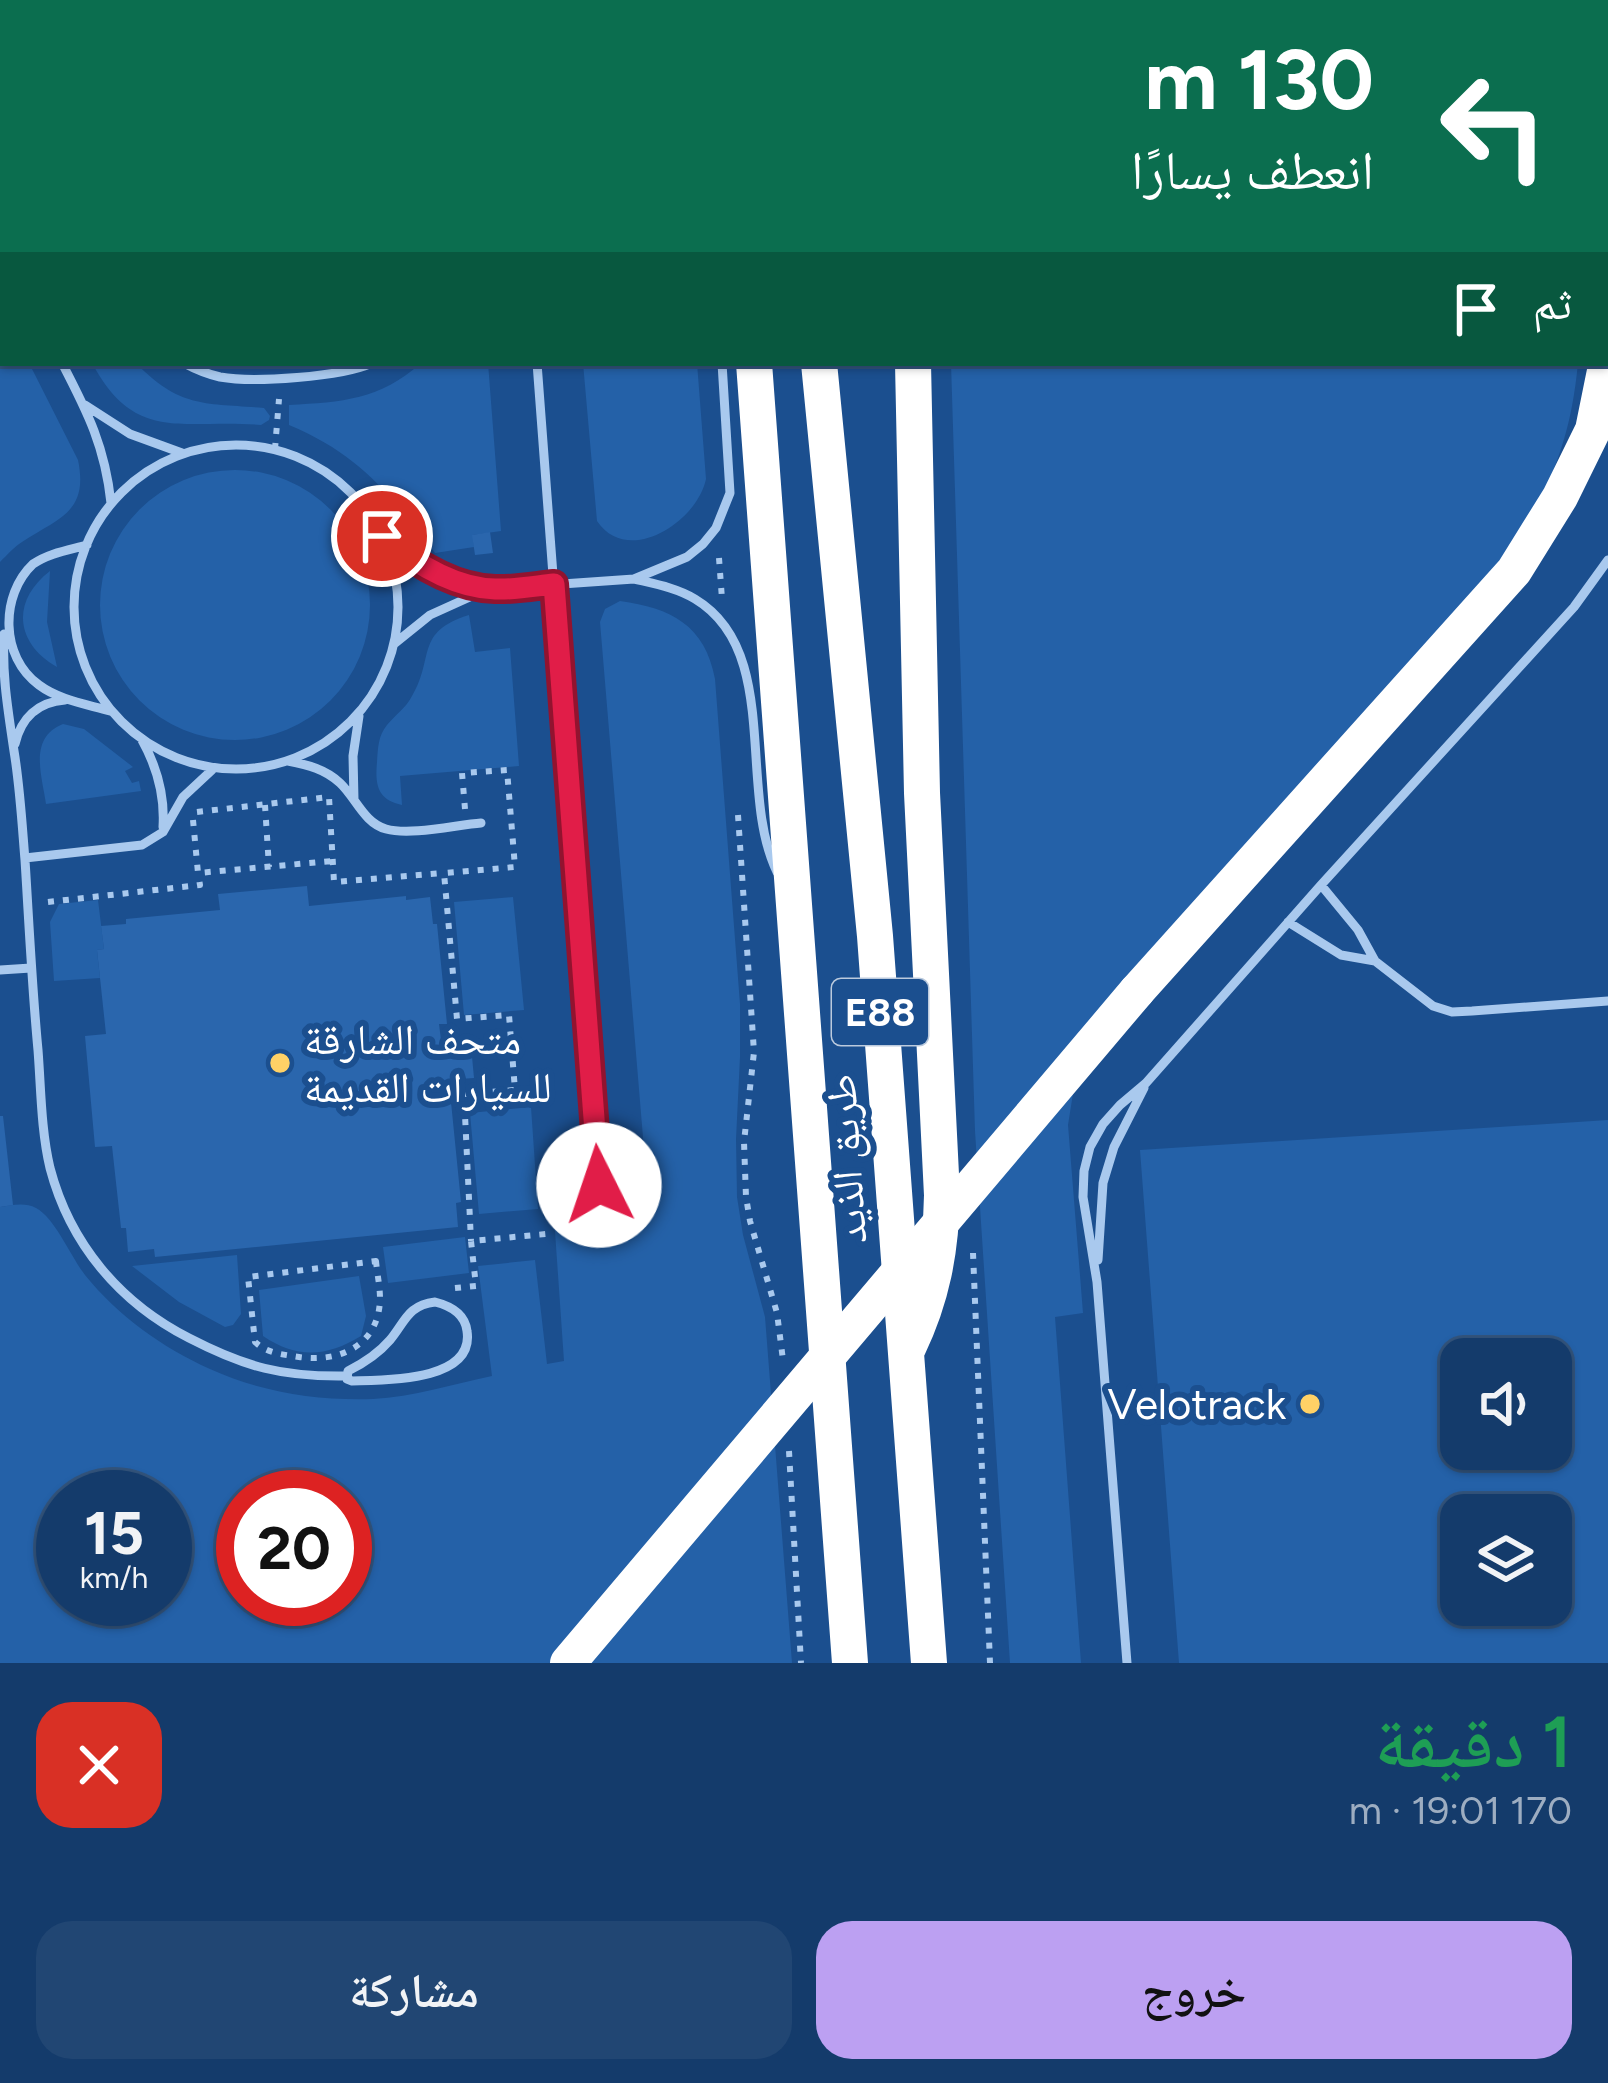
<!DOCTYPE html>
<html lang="ar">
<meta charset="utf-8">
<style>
body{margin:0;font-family:Figtree,"Noto Naskh Arabic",sans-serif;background:#214673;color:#f1f3f6;direction:rtl;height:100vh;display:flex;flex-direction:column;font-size:45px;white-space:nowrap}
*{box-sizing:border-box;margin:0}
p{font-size:39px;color:#9dadc1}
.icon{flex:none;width:66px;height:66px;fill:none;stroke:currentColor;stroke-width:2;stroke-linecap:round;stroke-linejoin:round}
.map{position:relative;height:1663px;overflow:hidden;direction:ltr}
.details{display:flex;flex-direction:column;background:#143b6b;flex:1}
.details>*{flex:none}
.hud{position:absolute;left:0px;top:0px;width:1608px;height:366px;box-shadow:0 3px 9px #0004,0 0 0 3px #33557e;direction:rtl;background:#0b6e4f;color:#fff;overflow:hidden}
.buttons{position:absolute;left:1440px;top:1338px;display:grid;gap:24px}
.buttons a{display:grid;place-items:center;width:132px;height:132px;border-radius:24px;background:#143b6b;box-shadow:0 3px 9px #0004,0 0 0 3px #33557e;font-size:60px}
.speed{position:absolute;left:36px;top:1470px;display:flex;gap:24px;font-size:60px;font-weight:700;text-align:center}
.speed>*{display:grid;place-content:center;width:156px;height:156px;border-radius:50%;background:#143b6b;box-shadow:0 3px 9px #0004,0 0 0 3px #33557e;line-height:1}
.speed small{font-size:30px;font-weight:400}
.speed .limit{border:18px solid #d22;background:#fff;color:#111}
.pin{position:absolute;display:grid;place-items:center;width:102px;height:102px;color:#fff;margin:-51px;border:6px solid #fff;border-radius:50%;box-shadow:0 3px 12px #0007}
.me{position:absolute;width:132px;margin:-66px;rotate:356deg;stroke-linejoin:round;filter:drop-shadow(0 0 9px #0008)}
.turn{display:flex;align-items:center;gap:42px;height:252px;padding:0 36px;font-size:54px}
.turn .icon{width:156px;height:156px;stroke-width:2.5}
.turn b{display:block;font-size:84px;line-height:102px}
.then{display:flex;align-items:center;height:114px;padding:0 36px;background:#0003;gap:24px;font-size:45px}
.round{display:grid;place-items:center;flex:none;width:126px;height:126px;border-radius:36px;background:#214673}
.summary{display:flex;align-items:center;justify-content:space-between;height:204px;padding:0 36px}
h1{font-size:72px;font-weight:600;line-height:90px;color:#1e9e55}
.primary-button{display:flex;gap:24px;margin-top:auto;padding:24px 36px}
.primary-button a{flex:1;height:138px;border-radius:36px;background:#bca0f2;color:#111;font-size:48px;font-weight:600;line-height:138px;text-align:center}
.primary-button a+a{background:#214673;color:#f1f3f6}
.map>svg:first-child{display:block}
</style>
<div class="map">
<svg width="1608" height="1663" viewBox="0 0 1608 1663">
<rect width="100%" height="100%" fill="#1b4f8f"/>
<!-- green -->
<path fill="#2461a8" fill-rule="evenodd" d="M0 307 3 313V363H29L78 460C89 513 58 518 22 542 14 547 7 555 0 562Z
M92 363H136C180 409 207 403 264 408L270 416 269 420 261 425C183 418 136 445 92 363Z
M421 363H488L501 531 473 535 474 547 435 553C391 495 359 454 289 425V405C342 402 380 400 421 363Z
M583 363H697L706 479C697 522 628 567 597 521Z
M951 363H1578C1571 434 1556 469 1525 533L1075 1081 1068 1125 1083 1313 1055 1317 1081 1663H1010L975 1131Z
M100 605a135 135 0 1 1 270 0a135 135 0 1 1-270 0Z
M50 571 47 622 57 667C15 643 11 601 50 571Z
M620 601C671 608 705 625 715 679L740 1004V1057L736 1139 737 1197 743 1235 765 1317 792 1663H0V1207C12 1205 25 1202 36 1208 55 1218 71 1257 85 1275 118 1316 163 1348 210 1369 260 1392 318 1401 373 1399 413 1397 453 1384 492 1376L478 1266 535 1260 547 1364 564 1361 554 1217 649 1209 600 622 605 609ZM63 1497H165V1599H63ZM243 1497H345V1599H243Z
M469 615 475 652 510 648 519 766 400 776 402 805C377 800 375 784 377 762 378 748 378 736 387 725 395 715 406 708 412 696 435 658 414 632 469 615Z
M63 724 84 729 133 767 125 771 132 783 139 781 141 791 46 804C42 775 28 738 63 724Z
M513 897 524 1010 464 1015 454 902Z
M98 900 104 949 97 950 100 978 54 981 50 922 59 904Z
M531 1107 538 1209 479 1214 470 1113Z
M1608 1120V1663H1179L1140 1150ZM1461 1359H1551V1449H1461ZM1461 1515H1551V1605H1461Z
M465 1237 469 1273 388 1283 383 1247Z
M237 1255 241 1314 233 1325 225 1327 179 1302 132 1266Z
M359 1276 366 1316 361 1336C327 1357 297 1359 263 1336L259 1290Z"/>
<!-- building -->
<path fill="#2a66ad" d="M490 532 493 553 475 555 472 535Z
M307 886 309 906 406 896V900L430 897 433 924H437L447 1024H439L442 1048 471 1046 474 1078 445 1080 447 1102H451L461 1202 456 1203 458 1227 155 1257 154 1249 128 1252 126 1228H121L112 1146 95 1147 85 1036 106 1034 97 950 104 949 101 926 126 924V919L220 910 218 894Z
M0 1116H3L13 1205 0 1207Z"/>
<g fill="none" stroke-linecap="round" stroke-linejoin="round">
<!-- path -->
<path stroke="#a9c9ee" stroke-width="6" stroke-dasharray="6 9" stroke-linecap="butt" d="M676 0V3
M275 449 279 399
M719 558 722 599
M265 805 269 867
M465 809 462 773 507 770 515 867 444 873 457 1019 509 1015 515 1090 464 1094 471 1241
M197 812 329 797 334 882 444 873
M738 815 754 1052 744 1142 746 1197 750 1221 777 1313 783 1360
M193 820 198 873 332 861
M48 902 200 885 198 873
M973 1253 990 1663
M376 1261C377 1273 380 1286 380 1299 379 1345 340 1363 299 1357 282 1354 268 1354 255 1342L248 1277Z
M455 1288 476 1286 471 1241 546 1234
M789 1451 801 1663"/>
<!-- service -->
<path stroke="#a9c9ee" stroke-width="9" d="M54 0V3
M509 0V3
M823 0V3
M1486 0 1490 3
M162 3 163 0
M1605 119 1608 125
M0 242 3 248
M62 363C88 413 105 447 111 503
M184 363C195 369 207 374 220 377 253 383 342 377 372 363
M537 363 599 1185
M85 405 130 434 182 453
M74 607a162 162 0 1 1 324 0a162 162 0 1 1-324 0Z
M382 536C415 563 448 580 489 588
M87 545C69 550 49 553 33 564 0 595 0 657 39 685 59 700 86 704 110 711
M634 579C655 584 677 588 695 599 782 651 737 790 777 872
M4 634C2 677 8 710 14 751 20 787 22 824 25 860 29 923 32 987 38 1050 41 1089 41 1130 50 1168 70 1244 120 1303 189 1338 245 1367 282 1377 346 1376
M394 644 430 615 472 596 506 588 634 579 687 557 703 544 716 528 730 493 722 363
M142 740C157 767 165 795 163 827
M15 744C21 718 38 702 65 700
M288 761C308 765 325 769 340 783 356 798 364 823 386 829 410 836 456 825 481 823
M354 800 353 756 359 716
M25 858 142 845 163 832 183 797 212 770
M1321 885 1358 930 1375 961 1433 1006 1452 1012 1472 1011 1608 1001
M1288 922 1341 955 1375 961
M0 970 31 968
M1098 1260 1103 1183 1114 1147 1144 1088
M435 1302C451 1306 465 1314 467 1331 475 1382 384 1380 352 1381L347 1379 348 1371C364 1363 378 1354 390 1340 405 1322 408 1305 435 1302Z
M1127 1663 1097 1282 1083 1197 1084 1171 1090 1147 1103 1124 1120 1105 1146 1083 1321 885 1574 607 1608 560"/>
<!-- motorway -->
<path stroke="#fff" stroke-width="36" d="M726 0V3
M791 0V3
M1280 0 1308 3
M1220 3 1250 0
M1605 278 1608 336
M754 363 850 1663
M819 363 875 936 929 1663
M1137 991 1514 571 1560 497 1593 430 1608 356
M908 1348C932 1298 941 1251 942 1195L922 793 913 363"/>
<!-- motorway-bridge -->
<path stroke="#fff" stroke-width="36" d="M568 1663 1137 991"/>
</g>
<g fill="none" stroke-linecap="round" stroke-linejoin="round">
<!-- route casing -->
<g stroke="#92132f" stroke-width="30">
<path id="route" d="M382 536C413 562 453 588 495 589 514 590 535 586 554 584L599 1185"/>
</g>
<!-- route -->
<use href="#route" stroke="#e11d48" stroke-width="21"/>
</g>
<!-- markers -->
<g fill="#ffd166" stroke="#1b4f8f" stroke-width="4.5">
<circle cx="280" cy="1063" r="12"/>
<circle cx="1310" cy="1404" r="12"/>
</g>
<g text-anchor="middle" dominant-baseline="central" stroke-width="12" stroke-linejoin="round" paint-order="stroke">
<!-- shield labels -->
<rect fill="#1b4f8f" stroke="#bbcadd" stroke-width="3" x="832" y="979" width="96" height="66" rx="9"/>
<g font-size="39" font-weight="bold" fill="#fff">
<text x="880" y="1012">E88</text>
</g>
<!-- poi labels -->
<g font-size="42" fill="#fff" stroke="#1b4f8f" text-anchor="start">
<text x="304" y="1039">متحف الشارقة<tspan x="304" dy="48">للسيارات القديمة</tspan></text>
<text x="1286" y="1404" text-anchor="end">Velotrack</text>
</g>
<!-- street labels -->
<g font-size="42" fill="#fff" stroke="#1b4f8f">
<text transform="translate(846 1159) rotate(-94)">طريق الذيد</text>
</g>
</g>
</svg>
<div class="buttons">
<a><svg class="icon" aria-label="sound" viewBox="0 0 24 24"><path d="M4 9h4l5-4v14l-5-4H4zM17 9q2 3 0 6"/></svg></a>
<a><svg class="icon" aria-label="layers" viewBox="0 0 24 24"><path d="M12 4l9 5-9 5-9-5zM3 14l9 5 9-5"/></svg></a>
</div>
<div class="speed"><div>15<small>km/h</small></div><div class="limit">20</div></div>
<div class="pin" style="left:382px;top:536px;background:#d93025"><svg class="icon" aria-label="arrive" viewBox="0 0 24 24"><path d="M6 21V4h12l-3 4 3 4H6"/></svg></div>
<svg class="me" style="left:599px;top:1185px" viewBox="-20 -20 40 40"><circle r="19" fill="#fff"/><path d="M0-13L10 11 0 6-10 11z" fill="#e11d48"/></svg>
<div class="hud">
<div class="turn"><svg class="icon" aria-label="left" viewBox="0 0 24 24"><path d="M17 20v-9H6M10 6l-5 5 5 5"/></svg><div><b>130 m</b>انعطف يسارًا</div></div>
<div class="then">ثم<svg class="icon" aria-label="arrive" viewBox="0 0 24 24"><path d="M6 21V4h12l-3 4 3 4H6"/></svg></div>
</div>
</div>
<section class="details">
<div class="summary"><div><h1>1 دقيقة</h1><p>170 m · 19:01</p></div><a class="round" style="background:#d93025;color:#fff"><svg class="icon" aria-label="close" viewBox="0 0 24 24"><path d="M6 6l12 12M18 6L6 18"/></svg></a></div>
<div class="primary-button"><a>خروج</a><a>مشاركة</a></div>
</section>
